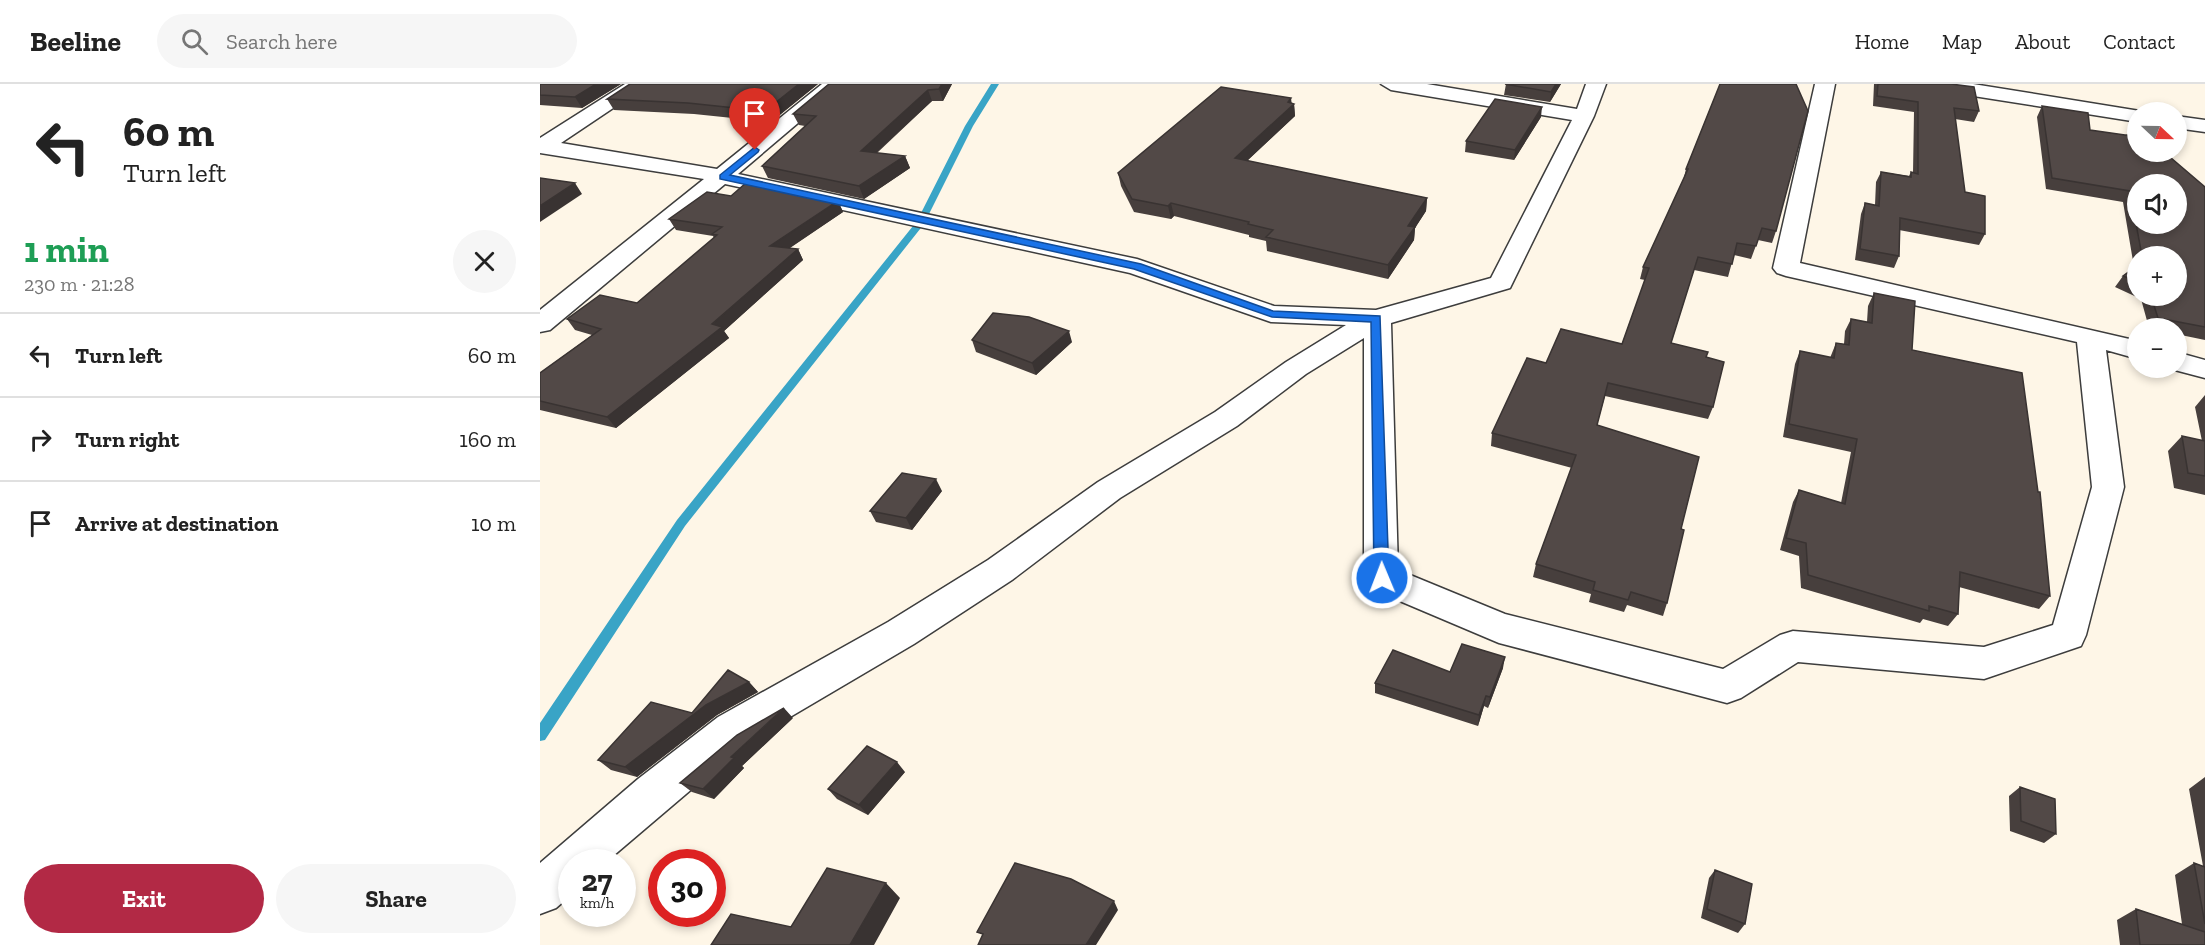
<!DOCTYPE html>
<meta charset="utf-8">
<style>
body{margin:0;font-family:"Zilla Slab",serif;background:#f6f6f6;color:#222;height:100vh;display:flex;flex-direction:column;font-size:22px;white-space:nowrap}
*{box-sizing:border-box;margin:0}
p{font-size:20px;color:#767676}
.icon{flex:none;width:33px;height:33px;fill:none;stroke:currentColor;stroke-width:2;stroke-linecap:round;stroke-linejoin:round}
.map{position:relative;flex:1;overflow:hidden}
.drawer{display:flex;flex-direction:column;background:#fff;width:540px}
.drawer>*{flex:none}
.top-card{background:#fff;color:#222;overflow:hidden}
.needle{width:39px;rotate:112deg}
.fabs{position:absolute;left:1587px;top:18px;display:grid;gap:12px}
.fabs a{display:grid;place-items:center;width:60px;height:60px;border-radius:50%;background:#fff;box-shadow:0 3px 9px #0003;font-size:30px}
.speed{position:absolute;left:18px;top:765px;display:flex;gap:12px;font-size:30px;font-weight:700;text-align:center}
.speed>*{display:grid;place-content:center;width:78px;height:78px;border-radius:50%;background:#fff;box-shadow:0 3px 9px #0003;line-height:1}
.speed small{font-size:15px;font-weight:400}
.speed .limit{border:9px solid #d22;background:#fff;color:#111}
.pin{position:absolute;display:grid;place-items:center;width:51px;height:51px;color:#fff;margin:-62px -26px;border-radius:50% 50% 50% 0;rotate:-45deg;box-shadow:0 0 6px #0007}
.pin .icon{rotate:45deg}
.me{position:absolute;width:66px;margin:-33px;rotate:359deg;stroke-linejoin:round;filter:drop-shadow(0 0 4px #0008)}
.turn{display:flex;align-items:center;gap:21px;height:126px;padding:0 24px;font-size:27px}
.turn .icon{width:78px;height:78px;stroke-width:2.5}
.turn b{display:block;font-size:42px;line-height:51px}
.round{display:grid;place-items:center;flex:none;width:63px;height:63px;border-radius:32px;background:#f6f6f6}
.head{display:flex;align-items:center;justify-content:space-between;height:102px;padding:0 24px}
h1{font-size:36px;font-weight:800;line-height:45px;color:#1e9e55}
.cta{display:flex;gap:12px;margin-top:auto;padding:12px 24px}
.cta a{flex:1;height:69px;border-radius:36px;background:#b22945;color:#fff;font-size:24px;font-weight:800;line-height:69px;text-align:center}
.cta a+a{background:#f6f6f6;color:#222}
ul{padding:0;list-style:none}
li{display:flex;align-items:center;gap:18px;height:84px;padding:0 24px;border-top:2px solid #e0e0e0}
li div{flex:1}
li b{display:block;font-size:22px}
li em{font-style:normal}
header{display:flex;align-items:center;gap:36px;box-sizing:border-box;height:84px;padding:0 30px;background:#fff;border-bottom:2px solid #e0e0e0}
header strong{font-size:28px}
nav{display:flex;gap:33px;margin-inline-start:auto;font-size:21px}
.search{width:420px;height:54px;background:#f6f6f6;display:flex;align-items:center;gap:15px;box-sizing:border-box;padding:0 21px;border-radius:33px;color:#767676;font-size:22px}
main{display:flex;flex:1;min-height:0}
.map>svg:first-child{display:block}
</style>
<header>
<strong>Beeline</strong>
<div class="search"><svg class="icon" aria-label="search" viewBox="0 0 24 24"><circle cx="10" cy="10" r="6"/><path d="M15 15l6 6"/></svg>Search here</div>
<nav><a>Home</a><a>Map</a><a>About</a><a>Contact</a></nav>
</header>
<main>
<section class="drawer">
<div class="top-card">
<div class="turn"><svg class="icon" aria-label="left" viewBox="0 0 24 24"><path d="M17 20v-9H6M10 6l-5 5 5 5"/></svg><div><b>60 m</b>Turn left</div></div>
</div>
<div class="head"><div><h1>1 min</h1><p>230 m · 21:28</p></div><a class="round"><svg class="icon" aria-label="close" viewBox="0 0 24 24"><path d="M6 6l12 12M18 6L6 18"/></svg></a></div>
<ul>
<li><svg class="icon" aria-label="left" viewBox="0 0 24 24"><path d="M17 20v-9H6M10 6l-5 5 5 5"/></svg><div><b>Turn left</b></div><em>60 m</em></li>
<li><svg class="icon" aria-label="right" viewBox="0 0 24 24"><path d="M7 20v-9h11M14 6l5 5-5 5"/></svg><div><b>Turn right</b></div><em>160 m</em></li>
<li><svg class="icon" aria-label="arrive" viewBox="0 0 24 24"><path d="M6 21V4h12l-3 4 3 4H6"/></svg><div><b>Arrive at destination</b></div><em>10 m</em></li>
</ul>
<div class="cta"><a>Exit</a><a>Share</a></div>
</section>
<div class="map">
<svg width="1665" height="861" viewBox="0 0 1665 861">
<rect width="100%" height="100%" fill="#fef6e7"/>
<g fill="none" stroke-linecap="round" stroke-linejoin="round">
<!-- stream -->
<path fill="#39a4c6" fill-rule="evenodd" d="M451 0H459L433 42 384 140 145 442 5 656 0 657V639L137 436 377 137 425 42Z"/>
<!-- minor casing -->
<g stroke="#3d3d3d" stroke-width="3">
<path id="minor" d="M85 0H109L21 59 177 85 282 0H304L198 90 597 175 734 222 836 226 951 194 1032 36 851 6 841 0H887L1037 25 1046 0H1066L1054 32 970 204 851 239 858 486 965 530 1183 585 1240 551 1253 547 1444 563 1513 541 1552 403 1537 258 1246 192 1237 189 1233 184 1275 0H1295L1260 179 1598 257V275L1566 266 1584 403 1546 551 1541 562 1444 595 1258 578 1201 614 1187 619 959 559 829 504 824 494V254L766 290 697 342 580 414 472 496 374 560 206 659 66 778H32V810L16 824 0 830V779L98 695 178 633 348 538 448 476 558 398 675 328 746 278 806 241 731 238 590 189 185 100 10 246 0 248V226L164 95 0 69V54Z
M1385 0H1433L1606 28H1598V38L1395 6Z
M1636 32 1665 36V48L1636 44Z
M1636 268 1665 276V294L1627 284H1636Z"/>
</g>
<!-- minor -->
<use href="#minor" fill="#fff" fill-rule="evenodd"/>
</g>
<!-- wall -->
<path fill="#473f3d" fill-rule="evenodd" d="M0 0H81L42 24 0 21Z
M278 0 231 38 154 30 74 26 67 15Z
M289 0H412L403 17H392L337 69 365 72 370 84 324 115 228 94 222 82 265 42 259 41 253 30Z
M966 0H1021L1010 18 964 11Z
M1180 0 1236 147 1232 159 1218 156 1211 175 1194 171 1188 193 1154 186 1131 259 1166 273 1173 323 1168 335 1065 312 1057 341 1141 445 1127 519 1123 532 1087 521 1084 528 1049 518 1051 510 993 493 996 480 1032 384 951 362 952 349 1006 279 1082 260 1105 196 1100 195 1103 183 1143 97 1146 85Z
M1334 0H1411L1439 27 1434 38 1415 35 1425 108 1445 150 1439 161 1359 146V172L1354 184 1315 176 1321 130 1325 119 1335 121 1336 98 1341 88 1369 92 1371 88 1373 89 1374 28 1333 22Z
M752 19 754 20 755 32 707 77 887 114 886 127 875 144 874 156 848 195 727 167 726 157 709 153V151L634 132 631 135 594 128 581 102 578 89Z
M1502 22 1665 103V256L1636 250V244H1609L1601 215 1575 203 1583 192 1594 183 1583 118 1506 105 1497 33ZM1598 172H1636V212H1598Z
M1001 33 974 76 925 68 926 57Z
M191 112 298 117 303 128 250 164 258 165 263 176 184 247 189 254 76 344 0 326V289L52 251 35 246 27 235 97 219 174 154 173 152 136 146 129 135Z
M1334 209 1372 266 1510 512 1499 525 1419 503 1418 530 1408 542 1383 535 1380 539 1261 504 1259 472 1240 466 1253 418 1259 406 1301 419 1311 368 1243 353 1255 280 1260 267 1290 274 1296 259 1304 260 1305 247 1311 235 1327 238 1328 222Z
M432 256 532 258 496 291 436 268Z
M1665 311V411L1634 404 1628 367 1642 352 1662 357 1655 323Z
M402 407 372 446 336 438 330 427Z
M963 584 948 624 944 622 938 642 835 609V599L910 588Z
M209 598 218 608 177 631 97 693 71 686 58 676 152 629Z
M253 634 202 682 204 684 174 715 152 708 140 699Z
M365 688 328 731 297 715 288 705Z
M1665 693V861H1580L1577 836 1596 825 1642 840 1635 791 1654 779 1663 782 1649 705Z
M1480 703 1516 750 1504 759 1470 747 1469 712Z
M1175 786 1205 840 1198 849 1161 834 1169 794Z"/>
<!-- shaded-wall -->
<path fill="#393332" d="M56 0H81L42 24 35 13Z
M259 0H278L231 38 225 27Z
M402 0H412L403 17 399 5Z
M1016 0H1021L1010 18 1011 8Z
M388 6 392 17 326 78 321 67Z
M751 14 752 22 754 20 755 32 696 87 695 74Z
M1002 23 1001 33 974 76 975 66Z
M365 72 370 84 324 115 319 102Z
M35 99 42 110 0 138V122Z
M887 114 886 127 875 144 874 156 848 195V181L868 142Z
M298 117 303 128 236 173 230 162Z
M631 119 634 132 631 135 628 122Z
M258 165 263 176 184 247 189 254 76 344 67 333Z
M529 247 532 258 496 291 492 279Z
M396 395 402 407 372 446 366 434Z
M965 573 963 584 948 624 950 613Z
M209 598 218 608 177 631 97 693 85 683 166 621Z
M946 612 944 622 938 642 939 631Z
M244 624 253 634 202 682 204 684 174 715 163 705 191 673Z
M357 678 365 688 328 731 319 721Z
M346 799 360 814 334 861H310Z
M574 817 578 826 556 861H546Z"/>
<!-- building -->
<path fill="#524947" stroke="#393332" stroke-width="1.5" fill-rule="evenodd" d="M0 0H56L35 13 0 11Z
M90 0H259L225 27 148 19 67 15Z
M289 0H402L399 5 388 6 321 67 365 72 319 102 222 82 276 32 253 30Z
M965 0H1016L1011 8Z
M1180 0H1256L1268 27 1236 147 1222 144 1216 162 1197 159 1192 180 1158 173 1131 259 1168 268 1166 273 1184 278 1173 323 1068 299 1057 341 1159 373 1141 445 1144 446 1127 519 1091 508 1088 516 1053 506 1055 498 996 480 1036 371 952 349 987 274 1006 279 1021 245 1082 260 1109 184 1103 183 1148 85H1146Z
M1338 0H1411L1434 3 1439 27 1414 24 1425 108 1445 112V150L1360 134 1359 172 1320 165 1325 119 1339 122 1341 88 1371 93V88L1378 90V18L1337 12Z
M681 3 751 14 748 18 754 20 695 74 887 114 868 142 875 143 848 181 726 153 733 146 708 140 709 138 631 119 628 122 592 115 578 89Z
M955 15 1002 23 975 66 926 57Z
M1502 22 1548 29 1550 46 1585 51H1598V68H1624L1665 103V243L1618 234 1611 212H1636V172H1602L1590 107 1512 94ZM1598 100H1636V140H1598Z
M0 94 35 99 0 122Z
M207 98 298 117 230 162 258 165 172 240 182 243 67 333 0 317V289L61 245 27 235 60 211 97 219 177 151 172 150 182 143 129 135 167 108 191 112Z
M1598 181V198L1583 192Z
M1334 209 1375 217 1372 266 1482 289 1498 408H1500L1510 512 1420 488 1418 530 1389 522V527L1268 491 1266 459 1246 454 1259 406 1305 420 1317 355 1249 340 1260 267 1294 274 1296 259 1309 261 1311 235 1332 239Z
M453 229 489 233 529 247 492 279 432 256Z
M1642 352 1665 357V392L1648 389Z
M362 389 396 395 366 434 330 427Z
M922 560 965 573 950 613 946 612 939 631 835 599 853 566 910 588Z
M188 586 209 598 166 621 85 683 58 676 111 618 152 629Z
M244 624 191 673 194 674 163 705 140 699 197 651Z
M327 662 357 678 319 721 288 705Z
M1480 703 1515 715 1516 750 1481 737Z
M475 779 531 795 574 817 546 861H438L443 850 437 848Z
M1654 779 1665 783V840Z
M287 784 346 799 310 861H171L191 830 251 843Z
M1175 786 1212 800 1205 840 1167 825Z
M1596 825 1665 848V861H1600Z"/>
<!-- route -->
<path fill="#1a73e8" stroke="#114b97" stroke-width="1.5" d="M215 63 219 66 218 68 190 91 601 180 733 227 840 232 849 494 847 498H836L834 494 831 238 732 233 594 185 180 95V91Z"/>
</svg>
<div class="fabs">
<a><svg class="needle" viewBox="-14 -14 28 28"><path d="M0-13l5 13h-10z" fill="#e53935"/><path d="M0 13l5-13h-10z" fill="#767676"/></svg></a>
<a><svg class="icon" aria-label="sound" viewBox="0 0 24 24"><path d="M4 9h4l5-4v14l-5-4H4zM17 9q2 3 0 6"/></svg></a>
<a>+</a>
<a>−</a>
</div>
<div class="speed"><div>27<small>km/h</small></div><div class="limit">30</div></div>
<div class="pin" style="left:215px;top:66px;background:#d93025"><svg class="icon" aria-label="arrive" viewBox="0 0 24 24"><path d="M6 21V4h12l-3 4 3 4H6"/></svg></div>
<svg class="me" style="left:842px;top:494px" viewBox="-20 -20 40 40"><circle r="17" fill="#1a73e8" stroke="#fff" stroke-width="3"/><path d="M0-11L8 9 0 5-8 9z" fill="#fff"/></svg>
</div>
</main>
